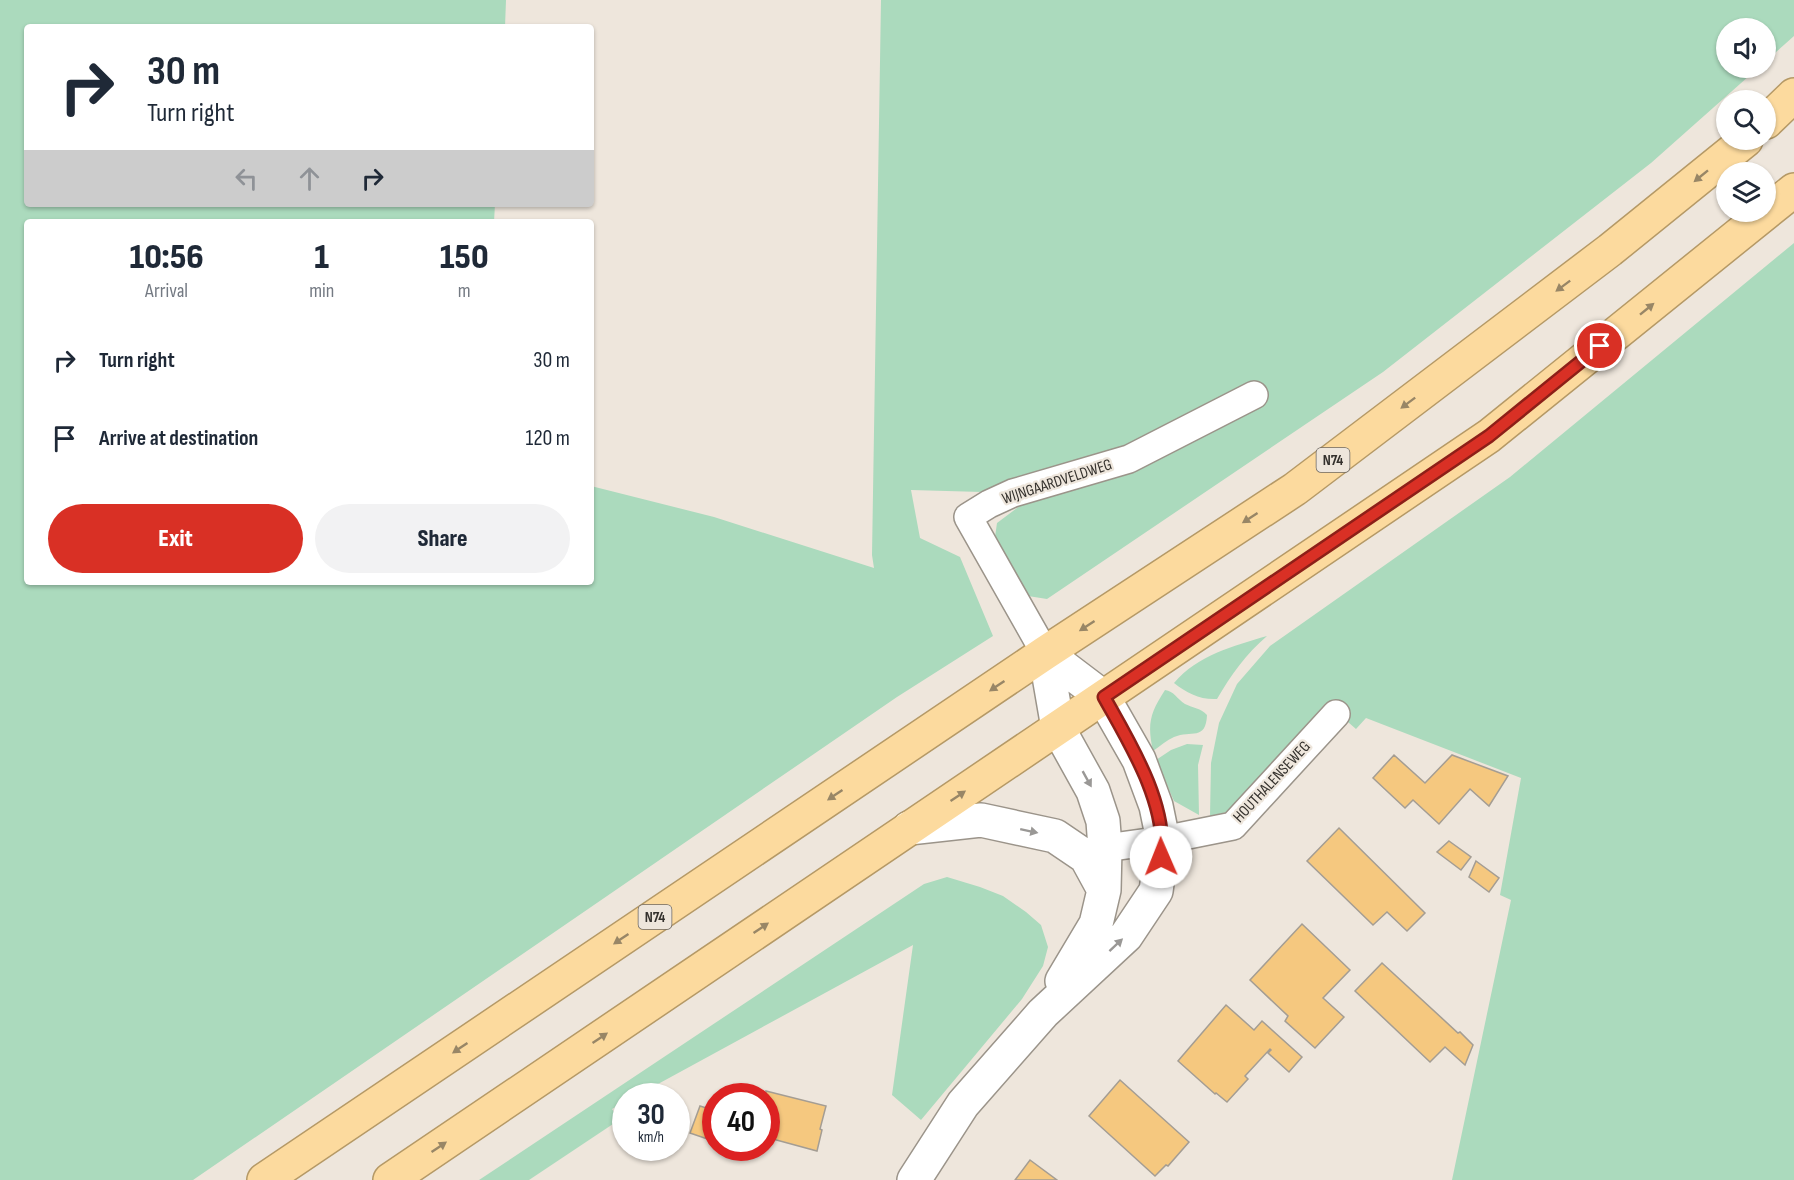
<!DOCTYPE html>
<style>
body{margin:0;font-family:"Sofia Sans Condensed",sans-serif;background:#f2f2f3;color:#1f2937;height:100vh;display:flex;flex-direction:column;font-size:22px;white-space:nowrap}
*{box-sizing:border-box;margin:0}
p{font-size:20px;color:#747a83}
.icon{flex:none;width:33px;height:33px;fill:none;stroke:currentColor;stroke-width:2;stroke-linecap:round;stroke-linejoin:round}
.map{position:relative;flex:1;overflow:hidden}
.details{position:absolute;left:24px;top:219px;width:570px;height:366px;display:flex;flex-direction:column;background:#fff;border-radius:6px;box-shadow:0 2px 4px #0004}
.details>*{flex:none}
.hud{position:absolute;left:24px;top:24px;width:570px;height:183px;border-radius:6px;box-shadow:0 2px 4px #0004;background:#fff;color:#1f2937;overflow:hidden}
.fabs{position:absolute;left:1716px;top:18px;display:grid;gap:12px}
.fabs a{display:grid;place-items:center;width:60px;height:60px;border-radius:50%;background:#fff;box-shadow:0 2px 4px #0004;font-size:30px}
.speed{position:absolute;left:612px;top:1083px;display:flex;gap:12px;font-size:30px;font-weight:700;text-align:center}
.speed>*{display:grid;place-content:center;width:78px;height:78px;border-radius:50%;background:#fff;box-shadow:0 2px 4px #0004;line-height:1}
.speed small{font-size:15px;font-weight:400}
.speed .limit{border:9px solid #d22;background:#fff;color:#111}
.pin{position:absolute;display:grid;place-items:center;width:51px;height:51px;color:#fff;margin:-26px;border:3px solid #fff;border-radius:50%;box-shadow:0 2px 6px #0007}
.me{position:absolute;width:66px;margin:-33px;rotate:359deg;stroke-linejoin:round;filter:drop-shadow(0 0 4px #0008)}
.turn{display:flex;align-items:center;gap:21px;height:126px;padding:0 24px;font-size:27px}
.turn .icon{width:78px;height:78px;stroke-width:2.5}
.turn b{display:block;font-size:42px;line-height:51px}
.lanes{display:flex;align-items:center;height:57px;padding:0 24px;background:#0003;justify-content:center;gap:30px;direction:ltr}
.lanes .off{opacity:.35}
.eta{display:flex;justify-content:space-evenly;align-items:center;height:102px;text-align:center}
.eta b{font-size:36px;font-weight:800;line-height:42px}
.button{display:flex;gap:12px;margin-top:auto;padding:12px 24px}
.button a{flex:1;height:69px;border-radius:36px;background:#d93025;color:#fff;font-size:24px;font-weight:800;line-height:69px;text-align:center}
.button a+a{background:#f2f2f3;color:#1f2937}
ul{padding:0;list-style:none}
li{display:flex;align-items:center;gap:18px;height:78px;padding:0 24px}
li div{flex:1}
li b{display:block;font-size:22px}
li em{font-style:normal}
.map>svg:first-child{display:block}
</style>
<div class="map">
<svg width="1794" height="1180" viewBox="0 0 1794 1180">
<rect width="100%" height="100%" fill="#eee6dc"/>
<!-- green -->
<path fill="#abdabd" d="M0 0H506L505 27H27V204H495L494 222H27V582H591V486L714 517 874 568 872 555 881 0H1794V36L1766 61V28H1726V68H1758L1651 163 1383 372 1047 599 1028 596 994 544 997 523 1021 505 1018 493 911 490 920 538 960 557 993 636 897 697 193 1180H0Z
M1794 243V1180H1452L1511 900 1500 895 1521 778 1366 718 1356 729 1326 703 1227 812 1210 816 1211 763 1219 723 1237 684 1270 646 1510 477Z
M1267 636C1246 654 1231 675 1217 699 1200 700 1187 693 1174 683 1198 655 1233 646 1267 636Z
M1165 690C1174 691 1177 699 1185 704 1193 708 1201 708 1207 715 1206 741 1191 730 1174 737 1167 740 1160 746 1153 751 1147 724 1150 713 1165 690Z
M1187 744 1203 745 1198 765 1199 815 1174 801 1156 760 1171 750Z
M947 877 980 887 1003 896 1026 912 1041 925 1048 947 1043 966 1022 999 921 1120 892 1095 913 945 636 1096H626L625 1102 612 1109 619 1120 529 1180H479L924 884Z"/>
<!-- building -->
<path fill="#f5c87f" stroke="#a49d93" stroke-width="1.5" d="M1394 755 1425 783 1452 755 1508 776 1489 806 1470 789 1439 824 1413 800 1405 808 1373 778Z
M1339 828 1425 913 1407 931 1387 912 1373 925 1307 861Z
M1449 841 1471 857 1461 870 1437 852Z
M1476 861 1499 878 1489 892 1469 877Z
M1302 924 1350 970 1323 998 1344 1017 1315 1048 1285 1021 1288 1016 1250 980Z
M1382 963 1458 1033 1460 1032 1473 1045 1465 1065 1445 1047 1430 1062 1355 991Z
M1226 1005 1254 1030 1262 1021 1302 1057 1289 1072 1268 1053 1271 1050 1270 1049 1245 1076 1248 1079 1227 1102 1216 1093 1215 1094 1178 1061Z
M1120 1080 1189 1142 1168 1166 1166 1165 1155 1176 1089 1116Z
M766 1091 826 1106 820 1129 822 1130 817 1151 769 1138 773 1126 766 1124Z
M700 1106 716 1111V1142L690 1133Z
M1030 1160 1057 1180H1015Z"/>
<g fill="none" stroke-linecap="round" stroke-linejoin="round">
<!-- minor casing -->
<g stroke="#9b948a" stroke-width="30">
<path id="minor" d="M1045 653 968 517 989 504 1013 493 1129 459 1254 395
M1105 848 1163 840 1233 826 1336 714"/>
</g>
<!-- tertiary casing -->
<g stroke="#9b948a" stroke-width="36">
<path id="tertiary" d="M1045 653 1058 728 1093 791 1103 821 1105 848 1104 890 1096 924 1062 981
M909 828 981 820 1055 836 1086 857 1104 890
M914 1180 963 1104 1043 1013 1126 936 1156 891 1163 840 1156 806 1139 760 1103 697 1045 653"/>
</g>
<!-- trunk casing -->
<g stroke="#b59966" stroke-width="36">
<path id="trunk" d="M1766 122 1794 95
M264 1180 1045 653 1295 489 1610 250 1746 140
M390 1180 1489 436 1794 190"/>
</g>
<!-- minor -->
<use href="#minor" stroke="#fff" stroke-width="27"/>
<!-- tertiary -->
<use href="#tertiary" stroke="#fff" stroke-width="33"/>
<!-- trunk -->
<use href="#trunk" stroke="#fcda9e" stroke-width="33"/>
</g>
<!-- one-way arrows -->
<defs><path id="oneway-solid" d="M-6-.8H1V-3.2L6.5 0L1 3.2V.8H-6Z" transform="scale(1.5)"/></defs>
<g fill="#988666">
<use href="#oneway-solid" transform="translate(1701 176) rotate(141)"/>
<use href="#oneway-solid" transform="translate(1563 286) rotate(143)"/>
<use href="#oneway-solid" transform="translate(1647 309) rotate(-39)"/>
<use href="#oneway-solid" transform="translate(1408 403) rotate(143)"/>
<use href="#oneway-solid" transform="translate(1250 518) rotate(147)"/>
<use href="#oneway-solid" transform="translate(1087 626) rotate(147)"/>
<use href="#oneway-solid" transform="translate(997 686) rotate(146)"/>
<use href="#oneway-solid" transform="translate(835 795) rotate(146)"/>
<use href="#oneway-solid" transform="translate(958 796) rotate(-34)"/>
<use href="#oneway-solid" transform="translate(761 928) rotate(-34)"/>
<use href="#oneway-solid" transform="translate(621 939) rotate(146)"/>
<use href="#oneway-solid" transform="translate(600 1038) rotate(-34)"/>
<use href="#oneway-solid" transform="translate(460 1048) rotate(146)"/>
<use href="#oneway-solid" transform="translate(439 1147) rotate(-34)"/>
</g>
<g fill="#9a9896">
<use href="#oneway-solid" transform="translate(1087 779) rotate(61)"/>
<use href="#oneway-solid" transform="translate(1029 831) rotate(12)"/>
<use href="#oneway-solid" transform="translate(1116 945) rotate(-43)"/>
</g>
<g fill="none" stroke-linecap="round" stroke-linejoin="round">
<!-- route casing -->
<g stroke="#8d1f18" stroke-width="15">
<path id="route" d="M1161 857C1168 804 1129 742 1104 697L1489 436 1600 346"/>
</g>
<!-- route -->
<use href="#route" stroke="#d93025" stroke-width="10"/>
</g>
<g text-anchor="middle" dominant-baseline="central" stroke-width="4.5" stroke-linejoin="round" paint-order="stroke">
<!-- shield labels -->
<g fill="#eee6dc" stroke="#6c6762" stroke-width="1.5">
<rect x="1316.5" y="448" width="33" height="24" rx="4.5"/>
<rect x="638.5" y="905" width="33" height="24" rx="4.5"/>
</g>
<g font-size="15" font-weight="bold" fill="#34312d">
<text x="1333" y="460">N74</text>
<text x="655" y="917">N74</text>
</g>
<!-- street labels -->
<g font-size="16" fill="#34312d" stroke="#eee6dc">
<text transform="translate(1057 482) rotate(-18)">WIJNGAARDVELDWEG</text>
<text transform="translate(1272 782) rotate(-47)">HOUTHALENSEWEG</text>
</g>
</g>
</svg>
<div class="fabs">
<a><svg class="icon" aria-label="sound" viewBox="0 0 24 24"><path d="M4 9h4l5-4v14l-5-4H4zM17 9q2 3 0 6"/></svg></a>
<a><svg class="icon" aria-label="search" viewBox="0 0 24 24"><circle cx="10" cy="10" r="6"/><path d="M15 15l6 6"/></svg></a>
<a><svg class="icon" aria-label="layers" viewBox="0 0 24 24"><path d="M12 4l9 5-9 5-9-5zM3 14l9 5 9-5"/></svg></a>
</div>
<div class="speed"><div>30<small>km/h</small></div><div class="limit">40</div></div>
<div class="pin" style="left:1600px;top:346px;background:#d93025"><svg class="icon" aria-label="arrive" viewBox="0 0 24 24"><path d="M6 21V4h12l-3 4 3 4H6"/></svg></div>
<svg class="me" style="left:1161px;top:857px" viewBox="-20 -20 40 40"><circle r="19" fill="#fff"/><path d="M0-13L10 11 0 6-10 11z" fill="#d93025"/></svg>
<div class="hud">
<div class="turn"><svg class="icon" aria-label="right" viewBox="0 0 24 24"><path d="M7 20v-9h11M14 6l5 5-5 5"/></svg><div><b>30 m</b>Turn right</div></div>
<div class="lanes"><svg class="icon off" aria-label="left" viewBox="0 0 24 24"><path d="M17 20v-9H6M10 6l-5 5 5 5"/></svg><svg class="icon off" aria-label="ahead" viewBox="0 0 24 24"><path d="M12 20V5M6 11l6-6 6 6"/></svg><svg class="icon" aria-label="right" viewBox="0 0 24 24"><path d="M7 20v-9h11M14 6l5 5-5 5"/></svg></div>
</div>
<section class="details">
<div class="eta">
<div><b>10:56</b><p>Arrival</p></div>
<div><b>1</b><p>min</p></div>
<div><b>150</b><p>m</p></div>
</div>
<ul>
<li><svg class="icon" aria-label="right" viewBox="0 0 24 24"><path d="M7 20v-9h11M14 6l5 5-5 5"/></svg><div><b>Turn right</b></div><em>30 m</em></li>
<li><svg class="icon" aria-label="arrive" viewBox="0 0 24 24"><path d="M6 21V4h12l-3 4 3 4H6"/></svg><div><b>Arrive at destination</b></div><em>120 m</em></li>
</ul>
<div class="button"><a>Exit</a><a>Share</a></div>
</section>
</div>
